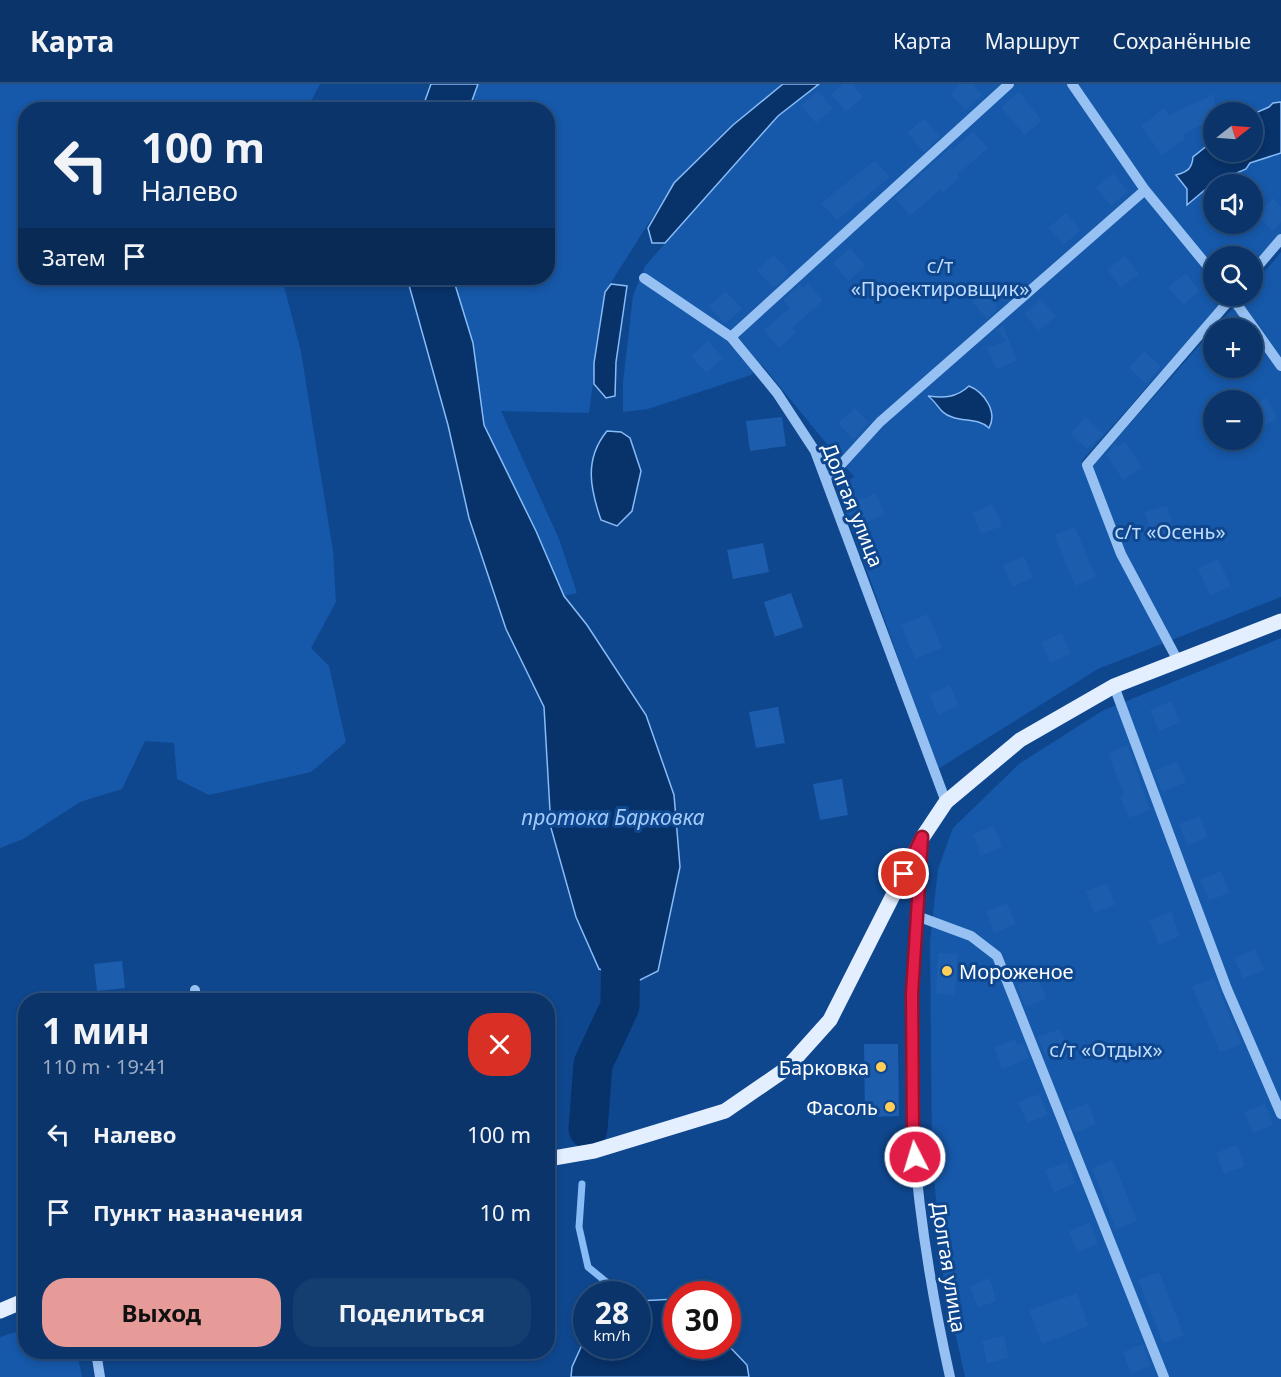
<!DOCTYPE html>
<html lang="ru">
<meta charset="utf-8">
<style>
body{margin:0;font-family:"Noto Sans",sans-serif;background:#143d70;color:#f1f3f6;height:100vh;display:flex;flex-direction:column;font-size:22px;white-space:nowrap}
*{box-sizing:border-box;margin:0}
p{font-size:20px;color:#9aabc1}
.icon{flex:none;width:33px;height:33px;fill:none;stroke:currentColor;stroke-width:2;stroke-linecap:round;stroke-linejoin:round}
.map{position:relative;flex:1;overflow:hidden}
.sheet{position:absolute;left:18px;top:909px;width:537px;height:366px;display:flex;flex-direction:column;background:#0b356a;border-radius:24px;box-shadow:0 3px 9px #0003,0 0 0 2px #2b507e}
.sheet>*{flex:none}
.guide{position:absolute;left:18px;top:18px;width:537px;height:183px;border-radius:24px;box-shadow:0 3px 9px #0003,0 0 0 2px #2b507e;background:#0b356a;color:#f1f3f6;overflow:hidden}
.needle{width:39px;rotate:73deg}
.fabs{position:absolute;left:1203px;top:18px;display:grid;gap:12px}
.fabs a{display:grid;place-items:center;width:60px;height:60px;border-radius:50%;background:#0b356a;box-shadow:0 3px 9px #0003,0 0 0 2px #2b507e;font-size:30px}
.speed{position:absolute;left:573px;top:1197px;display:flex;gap:12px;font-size:30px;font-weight:700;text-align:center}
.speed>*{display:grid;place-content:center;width:78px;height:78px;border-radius:50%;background:#0b356a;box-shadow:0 3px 9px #0003,0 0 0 2px #2b507e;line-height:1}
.speed small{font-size:15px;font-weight:400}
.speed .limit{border:9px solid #d22;background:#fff;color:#111}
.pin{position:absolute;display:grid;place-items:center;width:51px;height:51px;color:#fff;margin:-26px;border:3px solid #fff;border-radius:50%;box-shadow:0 2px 6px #0007}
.me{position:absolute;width:66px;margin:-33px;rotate:355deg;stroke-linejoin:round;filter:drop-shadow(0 0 4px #0008)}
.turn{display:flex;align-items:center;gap:21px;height:126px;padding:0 24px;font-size:27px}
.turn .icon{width:78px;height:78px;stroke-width:2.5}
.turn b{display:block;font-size:42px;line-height:51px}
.then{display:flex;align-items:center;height:57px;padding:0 24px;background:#0003;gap:12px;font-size:22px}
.round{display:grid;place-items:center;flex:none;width:63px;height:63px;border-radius:24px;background:#143d70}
.summary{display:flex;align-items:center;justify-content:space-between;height:102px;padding:0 24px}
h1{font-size:36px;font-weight:700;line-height:45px}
.primary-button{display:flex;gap:12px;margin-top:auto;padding:12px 24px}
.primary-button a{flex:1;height:69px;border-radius:24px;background:#e69b98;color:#111;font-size:24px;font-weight:700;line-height:69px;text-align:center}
.primary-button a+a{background:#143d70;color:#f1f3f6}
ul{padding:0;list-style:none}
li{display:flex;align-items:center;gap:18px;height:78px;padding:0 24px}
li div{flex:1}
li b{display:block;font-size:22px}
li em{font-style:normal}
header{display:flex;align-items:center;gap:36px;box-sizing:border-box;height:84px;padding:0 30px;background:#0b356a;border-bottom:2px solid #2b507e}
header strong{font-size:28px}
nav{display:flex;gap:33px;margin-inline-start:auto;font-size:21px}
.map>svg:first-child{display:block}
</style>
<header>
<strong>Карта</strong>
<nav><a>Карта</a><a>Маршрут</a><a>Сохранённые</a></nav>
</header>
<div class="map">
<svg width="1281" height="1293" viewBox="0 0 1281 1293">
<rect width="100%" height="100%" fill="#0f478e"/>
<!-- green -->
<path fill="#1658a9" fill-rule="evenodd" d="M0 0H320L307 25 26 26V194H282L301 268 333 467 336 518 311 564 329 582 346 658 311 688 209 711 177 695 174 659 145 657 122 705 80 718 23 755 0 764Z
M478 0H783L738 37 674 99 605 208 589 329 501 327 559 455 577 509 564 512 536 447 484 341 473 259 453 194H548V26L469 25Z
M819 0H1281V150L1253 182 1252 172H1214V212H1227L1081 378 1095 379 1213 246 1214 284H1252V244H1215L1244 212H1252L1253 202 1281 168V513L1098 585 938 685 837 403 854 393 762 281 751 291 648 325 623 328V298L633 212 645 182 778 32ZM1214 28H1252V68H1214ZM1214 100H1252V140H1214ZM1214 316H1252V356H1214Z
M1281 554V1293H965L944 1199 932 1073 930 857 938 785 953 744 1019 680 1102 627Z
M25 1245 26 1268H77L82 1293H0V1253Z"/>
<!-- water -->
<path fill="#08326a" stroke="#88bcf7" stroke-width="1.5" d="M431 0H478L469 25H422Z
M783 0H819L778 32 665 159H652L648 144 674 99 733 41Z
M1281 18V69L1250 79 1246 85 1212 100 1187 121V105L1176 91C1187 88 1192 85 1193 73L1213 57 1214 68H1252L1253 30 1269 23 1273 19Z
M407 194H453L473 259 484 341 536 447 564 512 587 541 646 631 674 711 680 783 658 887 640 896 599 885 576 833 551 744 544 623 506 545 469 434 448 341Z
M611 200 627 202 616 278 615 312 606 314 594 300V279L605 208Z
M969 302C984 308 998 328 989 344 978 334 965 338 952 333 939 329 938 319 928 312 944 314 956 314 969 302Z
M607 347 621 348 630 354 641 387 632 427 617 442 601 436C590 404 584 375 607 347Z
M676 1215V1262L728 1261 747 1281 749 1293H571L572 1283 586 1252V1262H638V1217Z"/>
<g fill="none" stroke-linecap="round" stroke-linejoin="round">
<!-- stream -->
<path stroke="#88bcf7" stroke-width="7" d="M582 1100 579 1143 588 1183 621 1210"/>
<!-- river -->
<path stroke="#08326a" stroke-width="39" d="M588 1045 593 980 620 922 621 837"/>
</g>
<!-- building -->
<path fill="#1c5dae" d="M843 0H852L863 13 846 28 831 10Z
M960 0H972L982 11 965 26 950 9Z
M818 7 833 25 816 39 801 22Z
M1019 8 1042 37 1024 51 1001 23Z
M1214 10V35L1183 50 1186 54 1162 71 1141 42 1164 24 1169 31Z
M924 34 940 52 924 68 907 49Z
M973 47 988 64 957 91 960 94 942 109 940 106 910 132 895 114 950 64 952 66Z
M875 76 890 93 837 136 821 119Z
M1113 89 1128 107 1111 122 1096 104Z
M1273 114 1281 123V139L1272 147 1256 130Z
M1066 129 1081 146 1064 161 1048 144Z
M850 164 866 182 848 197 833 179Z
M774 171 790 189 773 204 757 186Z
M1125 172 1139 190 1121 204 1107 186Z
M1186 189 1200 207 1183 221 1168 203Z
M808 199 823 217 792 244 796 249 779 264 764 246 790 224 783 216 800 200 803 204Z
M988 203 997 226 987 235 972 217Z
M726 207 742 225 725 240 709 222Z
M1041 215 1056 232 1039 247 1024 230Z
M1003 241 1017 277 996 285 987 264 1006 257 997 246Z
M708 257 723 274 706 289 691 272Z
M1144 267 1161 282 1146 300 1129 284Z
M1267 314 1277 335 1252 347V321Z
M855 324 869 339 853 356 838 339Z
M782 333 786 362 750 367 746 337Z
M1085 333 1104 350 1087 365 1070 350Z
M1125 358 1142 383 1123 396 1106 371 1115 360 1118 362Z
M876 409 885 430 864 439 855 418Z
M993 420 1002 442 981 450 972 429Z
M1167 422 1175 451 1153 457 1145 428Z
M1075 443 1096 493 1075 502 1054 451Z
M763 459 769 488 733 495 727 466Z
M1024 472 1033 494 1012 503 1003 481Z
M1218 475 1231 502 1210 512 1198 484Z
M791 509 803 543 775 553 764 518Z
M928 530 942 564 915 575 901 541Z
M1062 549 1071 570 1050 579 1041 558Z
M950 601 959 622 938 631 929 610Z
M1171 617 1180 638 1159 647 1150 626Z
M778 623 785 659 756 664 749 628Z
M1128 661 1150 726 1129 734 1120 712 1124 711 1108 669Z
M1177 677 1186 698 1162 708 1154 687Z
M842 695 848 731 820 736 813 700Z
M1200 732 1208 753 1188 762 1179 740Z
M994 742 1002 763 981 772 973 750Z
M1221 787 1230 808 1209 817 1200 796Z
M1107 799 1115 821 1094 829 1086 807Z
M1007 819 1016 840 994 849 986 827Z
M1171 828 1180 852 1159 861 1149 836Z
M1255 865 1264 886 1243 895 1234 874Z
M938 869 958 870 955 911 936 910Z
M122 877 125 904 97 907 94 880Z
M1038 893 1046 915 1025 923 1017 901Z
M1214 894 1242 960 1220 968 1192 902Z
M1060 945 1069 966 1047 974 1037 953Z
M1015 955 1018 961 1023 959 1029 974 1002 985 994 963Z
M864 960H898L899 1032 865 1033Z
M1039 1010 1048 1031 1027 1039 1018 1018Z
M1088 1019 1096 1040 1075 1049 1067 1027Z
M1265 1020 1273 1041 1253 1049 1244 1028Z
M1237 1061 1245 1082 1224 1090 1216 1069Z
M1113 1076 1137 1137 1116 1145 1092 1084Z
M1067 1078 1075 1099 1054 1108 1045 1086Z
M1090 1138 1098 1160 1077 1168 1069 1147Z
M1159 1188 1184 1251 1163 1259 1138 1196Z
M990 1194 996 1217 978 1224 970 1202Z
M1077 1209 1089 1242 1042 1260 1029 1226Z
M1004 1252 1009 1274 987 1279 982 1257Z
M1143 1260 1151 1282 1131 1290 1123 1268Z"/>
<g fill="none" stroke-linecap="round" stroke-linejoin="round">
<!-- minor -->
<path stroke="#97c1f3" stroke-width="10" d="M1072 0 1145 106 1214 190
M1252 189 1281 155
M644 194 731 253 777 309 815 367 946 718
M1231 212 1281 282
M731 253 1009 0
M827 396 880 338 1145 106
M1178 577 1121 470 1087 381 1233 212
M1114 602 1227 905 1281 1030
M921 760C916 856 906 954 913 1051 919 1132 932 1213 950 1293
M917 832 971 852 997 872 1164 1293
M195 906 196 916
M96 1268 100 1293"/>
<!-- major -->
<path stroke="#e3eeff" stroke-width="15" d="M548 1075 594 1067 725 1027 786 985 830 936 922 754 946 718 1020 656 1114 602 1281 537
M0 1227 26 1216"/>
</g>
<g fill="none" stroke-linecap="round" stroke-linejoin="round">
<!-- route casing -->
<g stroke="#92132f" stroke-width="15">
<path id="route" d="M904 790 922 753 912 909 913 1050 915 1073"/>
</g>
<!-- route -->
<use href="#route" stroke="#e11d48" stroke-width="10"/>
</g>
<!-- markers -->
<g fill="#ffcf59" stroke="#0f478e" stroke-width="2">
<circle cx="947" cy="887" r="6"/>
<circle cx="881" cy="983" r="6"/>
<circle cx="890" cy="1023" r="6"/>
</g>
<g text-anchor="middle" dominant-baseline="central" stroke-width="6" stroke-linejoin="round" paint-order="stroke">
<!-- park labels -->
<g font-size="20" fill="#bedbfe" stroke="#0f478e">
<text x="940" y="181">с/т<tspan x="940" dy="23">«Проектировщик»</tspan></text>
<text x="1170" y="447">с/т «Осень»</text>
<text x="1106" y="965">с/т «Отдых»</text>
</g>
<!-- street labels -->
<g font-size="20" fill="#fff" stroke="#0f478e">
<text transform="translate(853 421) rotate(68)">Долгая улица</text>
<text transform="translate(949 1183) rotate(81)">Долгая улица</text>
</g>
<!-- poi labels -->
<g font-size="20" fill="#fff" stroke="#0f478e" text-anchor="end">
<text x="959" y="887" text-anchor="start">Мороженое</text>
<text x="869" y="983">Барковка</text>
<text x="878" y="1023">Фасоль</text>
</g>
<!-- water labels -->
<g font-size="21" font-style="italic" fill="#a3cbfb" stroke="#0f478e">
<text x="613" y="733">протока Барковка</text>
</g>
</g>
</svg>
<div class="fabs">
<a><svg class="needle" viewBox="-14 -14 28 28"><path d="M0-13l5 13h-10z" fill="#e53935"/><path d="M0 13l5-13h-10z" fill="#9aabc1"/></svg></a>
<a><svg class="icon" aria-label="sound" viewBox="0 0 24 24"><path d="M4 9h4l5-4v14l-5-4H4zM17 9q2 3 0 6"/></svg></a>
<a><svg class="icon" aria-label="search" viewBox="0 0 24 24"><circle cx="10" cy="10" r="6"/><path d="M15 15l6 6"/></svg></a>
<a>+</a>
<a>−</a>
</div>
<div class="speed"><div>28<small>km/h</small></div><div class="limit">30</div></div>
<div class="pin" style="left:904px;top:790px;background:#d93025"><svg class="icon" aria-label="arrive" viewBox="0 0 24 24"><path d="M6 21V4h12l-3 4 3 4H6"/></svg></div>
<svg class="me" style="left:915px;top:1073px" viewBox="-20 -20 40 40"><circle r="17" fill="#e11d48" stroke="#fff" stroke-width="3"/><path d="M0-11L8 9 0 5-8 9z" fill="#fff"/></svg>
<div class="guide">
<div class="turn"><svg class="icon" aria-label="left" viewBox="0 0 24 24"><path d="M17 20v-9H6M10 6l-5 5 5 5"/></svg><div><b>100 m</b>Налево</div></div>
<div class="then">Затем<svg class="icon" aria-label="arrive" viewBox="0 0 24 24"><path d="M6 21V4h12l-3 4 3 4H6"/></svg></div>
</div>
<section class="sheet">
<div class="summary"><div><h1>1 мин</h1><p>110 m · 19:41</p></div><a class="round" style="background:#d93025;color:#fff"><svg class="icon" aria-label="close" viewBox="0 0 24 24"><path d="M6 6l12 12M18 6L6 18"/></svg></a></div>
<ul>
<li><svg class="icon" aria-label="left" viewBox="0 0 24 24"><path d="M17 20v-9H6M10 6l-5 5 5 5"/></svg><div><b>Налево</b></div><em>100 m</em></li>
<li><svg class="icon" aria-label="arrive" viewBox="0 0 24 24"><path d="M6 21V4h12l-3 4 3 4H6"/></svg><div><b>Пункт назначения</b></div><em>10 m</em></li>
</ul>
<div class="primary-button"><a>Выход</a><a>Поделиться</a></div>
</section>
</div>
